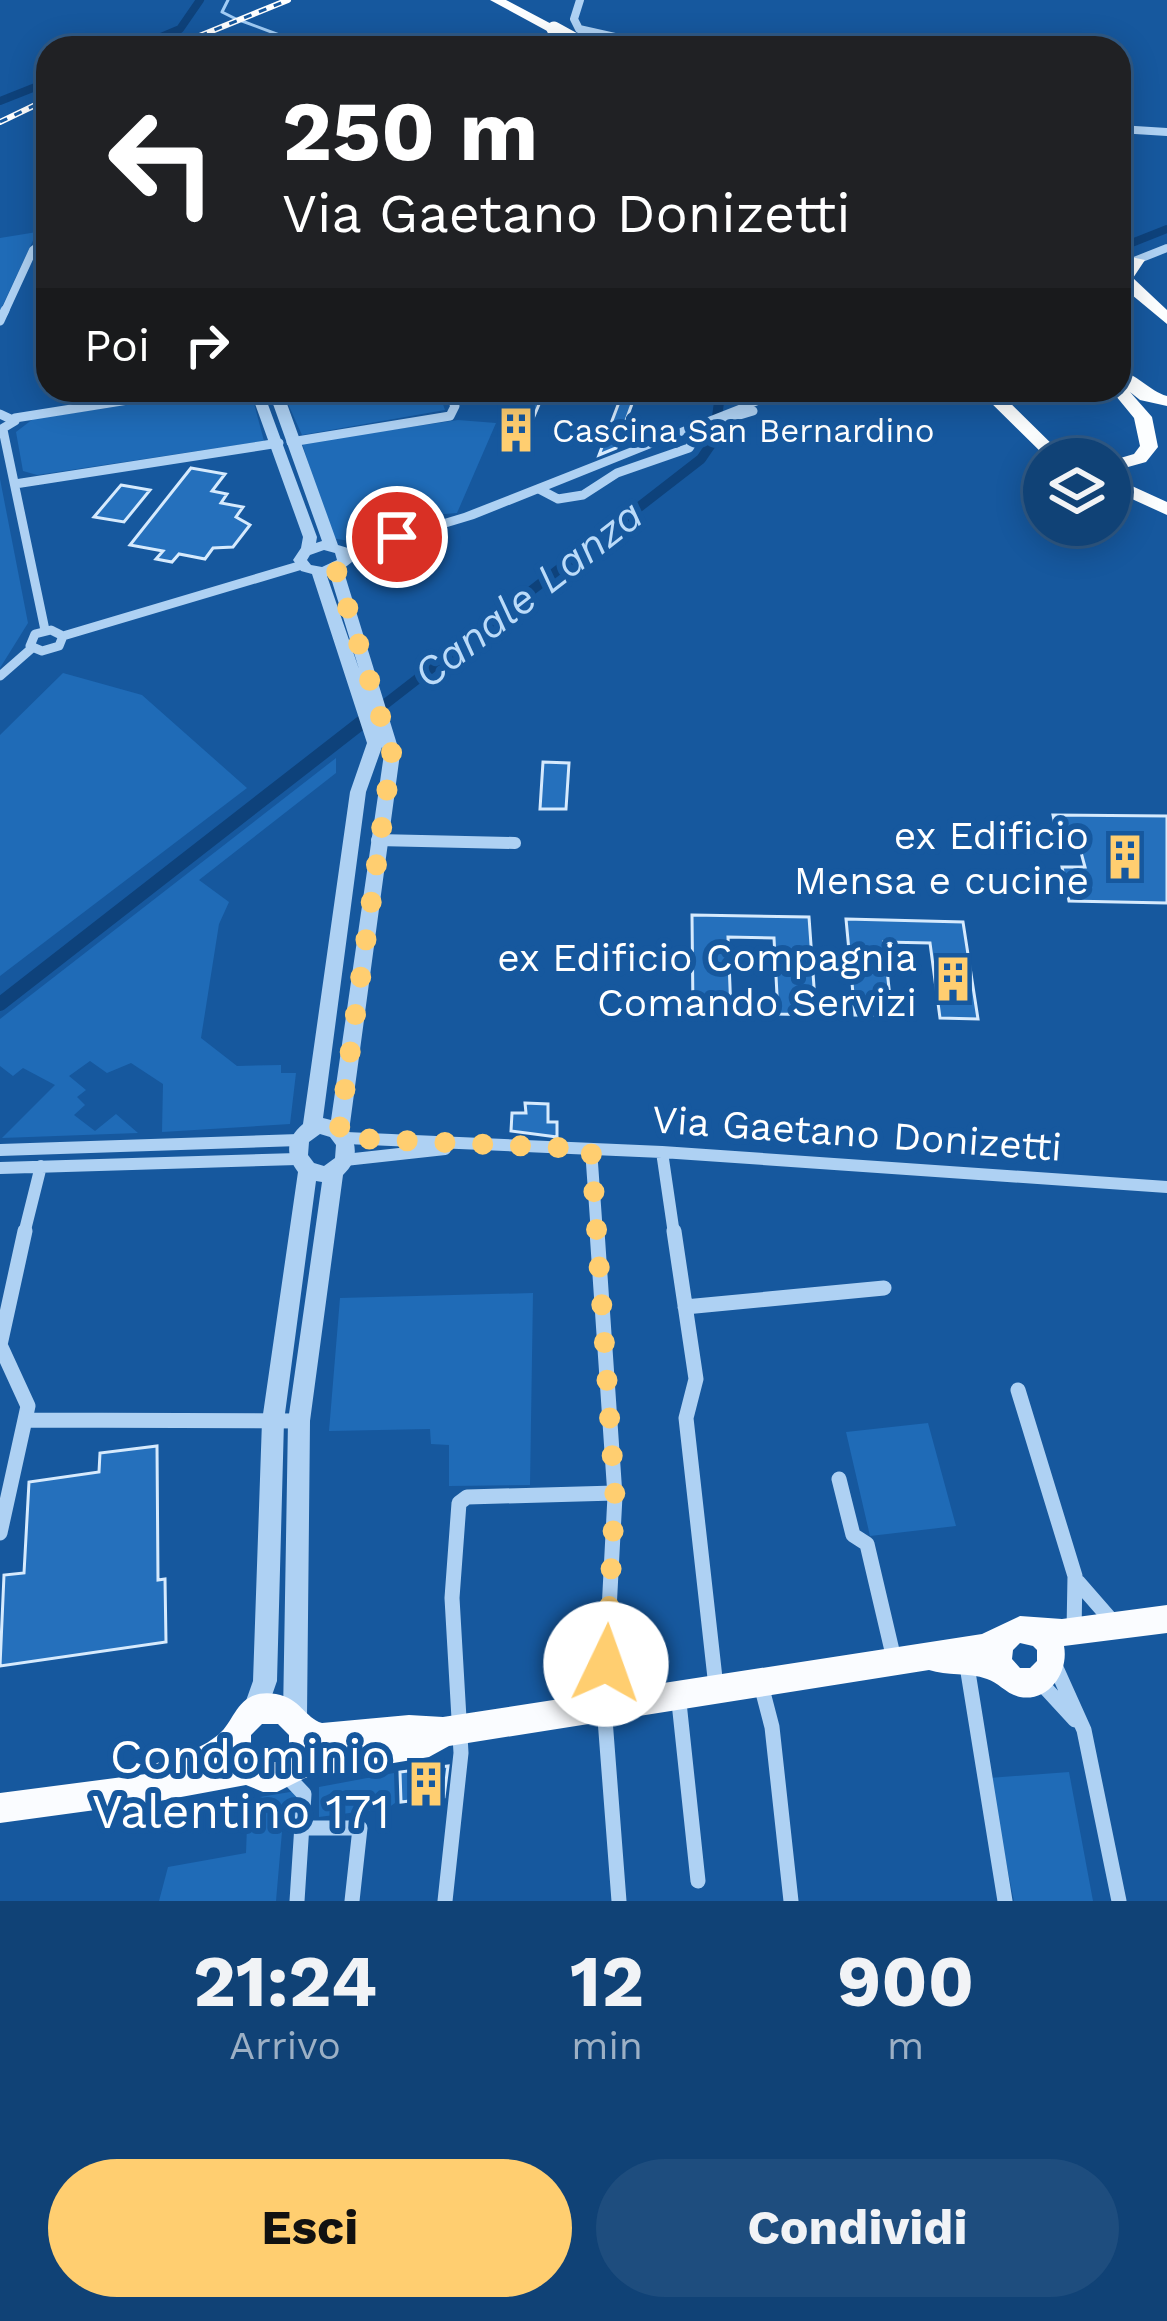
<!DOCTYPE html>
<html lang="it">
<style>
body{margin:0;font-family:"Work Sans",sans-serif;background:#1e4d7e;color:#f1f3f6;height:100vh;display:flex;flex-direction:column;font-size:45px;white-space:nowrap}
*{box-sizing:border-box;margin:0}
p{font-size:39px;color:#9cb0c5}
.icon{flex:none;width:66px;height:66px;fill:none;stroke:currentColor;stroke-width:2;stroke-linecap:round;stroke-linejoin:round}
.map{position:relative;height:1901px;overflow:hidden}
.details{display:flex;flex-direction:column;background:#104276;flex:1}
.details>*{flex:none}
.banner{position:absolute;left:36px;top:36px;width:1095px;height:366px;border-radius:36px;box-shadow:0 6px 30px #0003,0 0 0 3px #305b88;background:#202124;color:#fff;overflow:hidden}
.buttons{position:absolute;left:1023px;top:438px;display:grid;gap:24px}
.buttons a{display:grid;place-items:center;width:108px;height:108px;border-radius:50%;background:#104276;box-shadow:0 6px 30px #0003,0 0 0 3px #305b88;font-size:60px}
.pin{position:absolute;display:grid;place-items:center;width:102px;height:102px;color:#fff;margin:-51px;border:6px solid #fff;border-radius:50%;box-shadow:0 3px 12px #0007}
.me{position:absolute;width:132px;margin:-66px;rotate:3deg;stroke-linejoin:round;filter:drop-shadow(0 0 9px #0008)}
.turn{display:flex;align-items:center;gap:42px;height:252px;padding:0 48px;font-size:54px}
.turn .icon{width:156px;height:156px;stroke-width:2.5}
.turn b{display:block;font-size:84px;line-height:102px}
.then{display:flex;align-items:center;height:114px;padding:0 48px;background:#0003;gap:24px;font-size:45px}
.eta{display:flex;justify-content:space-evenly;align-items:center;height:204px;text-align:center}
.eta b{font-size:72px;font-weight:700;line-height:84px}
.primary-button{display:flex;gap:24px;margin-top:auto;padding:24px 48px}
.primary-button a{flex:1;height:138px;border-radius:72px;background:#ffce70;color:#111;font-size:48px;font-weight:700;line-height:138px;text-align:center}
.primary-button a+a{background:#1e4d7e;color:#f1f3f6}
.map>svg:first-child{display:block}
</style>
<div class="map">
<svg width="1167" height="1901" viewBox="0 0 1167 1901">
<rect width="100%" height="100%" fill="#16589e"/>
<!-- green -->
<path fill="#1f6bb7" d="M37 232 0 311V238Z
M228 390 252 396 264 441 37 475 23 471 16 432 33 419Z
M287 390H438L445 410 302 435 284 395Z
M458 420 496 423 457 513 432 515 434 520 360 543 332 538 302 443Z
M0 479 28 623 0 668Z
M63 673 142 695 247 788 0 976V735Z
M336 758V773L199 880 229 902 219 924 201 1038 237 1066 281 1065V1073H296L290 1124 162 1132 163 1084 131 1063 107 1073 90 1061 69 1076 86 1090 77 1097 85 1105 74 1115 95 1131 116 1114 138 1133 2 1138 55 1085 23 1068 13 1076 0 1066V1019Z
M533 1293 530 1485 449 1486V1445L431 1444 430 1429 329 1431 340 1298Z
M928 1423 956 1526 870 1536 846 1432Z
M1069 1772 1093 1901H1014L989 1778Z
M394 1773 395 1803 388 1808 319 1817V1787Z
M296 1791 295 1818 283 1820 276 1901H159L168 1867 246 1853 248 1799Z"/>
<g fill="none" stroke-linecap="round" stroke-linejoin="round">
<!-- stream -->
<path stroke="#a1ccf5" stroke-width="3" d="M228 0 222 12 236 19
M242 21 282 36 287 48"/>
<!-- canal-far2 -->
<path stroke="#0e427b" stroke-width="8" d="M135 48 180 29 200 0
M0 101 48 82
M1119 248 1167 229"/>
<!-- canal-far1 -->
<path stroke="#0e427b" stroke-width="10" d="M371 715 701 459 714 440 719 402 743 390"/>
<!-- canal -->
<path stroke="#0e427b" stroke-width="14" d="M0 1004 375 712"/>
</g>
<!-- building -->
<path fill="#2570bc" stroke="#d6eafd" stroke-width="3" d="M532 390H545L522 445 509 444 511 438 500 437 507 421 518 422Z
M614 390H637L616 448 599 455 618 405Z
M191 468 225 474 212 491 227 494 221 503 243 507 236 517 250 525 233 547 213 548 205 559 179 554 172 562 156 559 163 551 130 545Z
M121 485 150 490 124 522 94 517Z
M543 762 569 763 566 809H540Z
M1053 815 1167 816V903L1069 901 1062 867H1085L1079 845H1059Z
M692 915 809 917 816 1015 778 1014 774 938 728 937 731 1012 693 1011Z
M846 919 963 922 978 1019 940 1018 930 943 884 942 892 1016 855 1015Z
M525 1103 548 1104V1122H557V1137L511 1131 512 1113H526Z
M157 1446 158 1580 165 1579 166 1642 0 1666 4 1575 24 1573 29 1482 99 1472 100 1453Z
M448 1766 444 1797 401 1802 400 1772Z"/>
<g fill="none" stroke-linecap="round" stroke-linejoin="round">
<!-- minor-far3 -->
<path stroke="#aed1f3" stroke-width="8" d="M580 0 574 19 579 29 664 48
M561 48 553 38 566 34
M1119 129 1167 132
M1119 267 1167 248
M4 313 33 250 48 239"/>
<!-- minor-far2 -->
<path stroke="#aed1f3" stroke-width="9" d="M0 321 5 310
M0 414 15 421 0 430
M15 418 191 390
M3 430 45 630
M291 442 450 416 455 406 447 390
M15 484 279 443
M539 489 558 499 583 495 617 473 689 448 703 426 753 411
M51 630 63 636 59 646 42 651 30 646 35 634Z
M63 636 302 565
M0 676 32 648"/>
<!-- minor-far1 -->
<path stroke="#aed1f3" stroke-width="12" d="M377 840 515 843
M346 1138 662 1152 1167 1187
M591 1149 597 1234
M0 1150 299 1140
M662 1152 674 1234
M345 1160 445 1149
M0 1168 297 1159
M24 1234 41 1166"/>
<!-- minor -->
<path stroke="#aed1f3" stroke-width="15" d="M597 1231 615 1496 604 1706 619 1901
M674 1231 696 1379 686 1418 716 1687
M685 1307 884 1288
M1018 1390 1075 1576 1074 1631
M25 1420 299 1421
M839 1479 853 1535 867 1544 894 1659
M0 1533 28 1406 0 1345 25 1231
M1078 1582 1112 1621
M1053 1661 1084 1730 1119 1901
M967 1666 1005 1901
M760 1681 772 1727 791 1901
M1040 1682 1075 1720
M678 1693 698 1881
M288 1777 304 1794 297 1901
M303 1828H360L352 1901
M445 1901 461 1753 452 1598 459 1503 467 1497 615 1493"/>
<!-- tertiary -->
<path fill="#aed1f3" fill-rule="evenodd" d="M250 390 263 391 317 537 316 543 322 541 268 390H282L338 545 348 548 464 513 777 390H796L474 519 351 556 352 562 343 569 400 754 349 1131C358 1148 357 1162 343 1175L310 1421 307 1716 304 1725 295 1728 286 1725 283 1716 288 1421 322 1182 316 1181 284 1421 277 1681 263 1721 254 1724 245 1721 242 1712 253 1681 262 1421 298 1172C285 1155 286 1138 303 1124L350 792 367 743 312 574 301 571 293 560 301 548 303 537ZM324 550 335 553 337 560 322 567 311 565 307 560 310 555ZM330 575 359 669 327 576ZM382 747 384 754 331 1120 323 1118 366 792ZM320 1134 330 1137 336 1145 335 1158 324 1166 314 1163 308 1155 309 1142Z"/>
<!-- primary -->
<path fill="#fafcff" fill-rule="evenodd" d="M1167 1605V1633L1064 1646C1069 1672 1049 1702 1020 1697 1006 1694 998 1682 987 1679 968 1672 947 1676 929 1670L449 1746 429 1757 305 1778 277 1792H263L246 1785 154 1802 0 1823V1793L146 1774 150 1766C172 1756 200 1751 219 1734 236 1720 237 1688 276 1694 300 1698 305 1718 322 1723L409 1715 443 1717 982 1634 1020 1616 1062 1619ZM1020 1643 1033 1646 1037 1650V1661L1030 1668H1020L1012 1659 1013 1650ZM262 1724H278L289 1735V1751L278 1762H262L251 1751V1735Z"/>
<!-- trunk -->
<path fill="#fcfeff" fill-rule="evenodd" d="M490 0H506L561 29 549 32Z
M1131 257 1145 260 1133 278 1167 310V324L1120 285 1119 275Z
M1119 372C1136 372 1149 391 1167 396V406L1140 400 1130 392 1152 417 1158 447 1146 462 1110 472V461L1134 454 1140 446 1134 418 1111 390H1119V384L1123 385Z
M978 390H997L1067 459H1048Z
M1110 476 1167 502V515L1110 489Z"/>
<!-- rail casing -->
<g stroke="#fff" stroke-width="6">
<path id="rail" d="M170 48 288 0
M0 122 48 99"/>
</g>
<!-- rail -->
<use href="#rail" stroke="#16589e" stroke-width="3" stroke-dasharray="8" stroke-linecap="butt"/>
<!-- trunk-bridge -->
<path stroke="#fcfeff" stroke-width="15" d="M554 29 574 40"/>
</g>
<g fill="none" stroke-linecap="round" stroke-linejoin="round">
<!-- route -->
<path stroke="#ffce70" stroke-width="21" stroke-dasharray="0 37.8" d="M397 537 345 553 336 569 392 754 339 1132 346 1138 591 1149 615 1496 606 1664"/>
</g>
<!-- icons -->
<defs>
<g id="building-bare" transform="scale(3.6)"><path d="M-4-6H4V6H1V3H-1V6H-4ZM-2.5-4.3h1.7v1.8h-1.7ZM.8-4.3h1.7v1.8H.8ZM-2.5-1h1.7V.8h-1.7ZM.8-1h1.7V.8H.8Z" fill="#ffce70" stroke="#16589e" stroke-width="2.5" paint-order="stroke"/></g>
</defs>
<g fill-rule="evenodd">
<use href="#building-bare" x="516" y="430"/>
<use href="#building-bare" x="1125" y="857"/>
<use href="#building-bare" x="953" y="979"/>
<use href="#building-bare" x="426" y="1784"/>
</g>
<g text-anchor="middle" dominant-baseline="central" stroke-width="12" stroke-linejoin="round" paint-order="stroke">
<!-- far-poi labels -->
<g font-size="33" fill="#fff" stroke="#16589e" text-anchor="start">
<text x="552" y="430">Cascina San Bernardino</text>
</g>
<!-- poi labels -->
<g font-size="39" fill="#fff" stroke="#16589e" text-anchor="end">
<text x="1089" y="835">ex Edificio<tspan x="1089" dy="45">Mensa e cucine</tspan></text>
<text x="917" y="957">ex Edificio Compagnia<tspan x="917" dy="45">Comando Servizi</tspan></text>
</g>
<!-- street labels -->
<g font-size="39" fill="#fff" stroke="#16589e">
<text transform="translate(857 1133) rotate(4)">Via Gaetano Donizetti</text>
</g>
<!-- water labels -->
<g font-size="42" font-style="italic" fill="#bbdbf9" stroke="#16589e">
<text transform="translate(528 594) rotate(-38)">Canale Lanza</text>
</g>
<!-- near-poi labels -->
<g font-size="48" fill="#fff" stroke="#16589e" text-anchor="end">
<text x="390" y="1756">Condominio<tspan x="390" dy="55">Valentino 171</tspan></text>
</g>
</g>
</svg>
<div class="buttons">
<a><svg class="icon" aria-label="layers" viewBox="0 0 24 24"><path d="M12 4l9 5-9 5-9-5zM3 14l9 5 9-5"/></svg></a>
</div>
<div class="pin" style="left:397px;top:537px;background:#d93025"><svg class="icon" aria-label="arrive" viewBox="0 0 24 24"><path d="M6 21V4h12l-3 4 3 4H6"/></svg></div>
<svg class="me" style="left:606px;top:1664px" viewBox="-20 -20 40 40"><circle r="19" fill="#fff"/><path d="M0-13L10 11 0 6-10 11z" fill="#ffce70"/></svg>
<div class="banner">
<div class="turn"><svg class="icon" aria-label="left" viewBox="0 0 24 24"><path d="M17 20v-9H6M10 6l-5 5 5 5"/></svg><div><b>250 m</b>Via Gaetano Donizetti</div></div>
<div class="then">Poi<svg class="icon" aria-label="right" viewBox="0 0 24 24"><path d="M7 20v-9h11M14 6l5 5-5 5"/></svg></div>
</div>
</div>
<section class="details">
<div class="eta">
<div><b>21:24</b><p>Arrivo</p></div>
<div><b>12</b><p>min</p></div>
<div><b>900</b><p>m</p></div>
</div>
<div class="primary-button"><a>Esci</a><a>Condividi</a></div>
</section>
